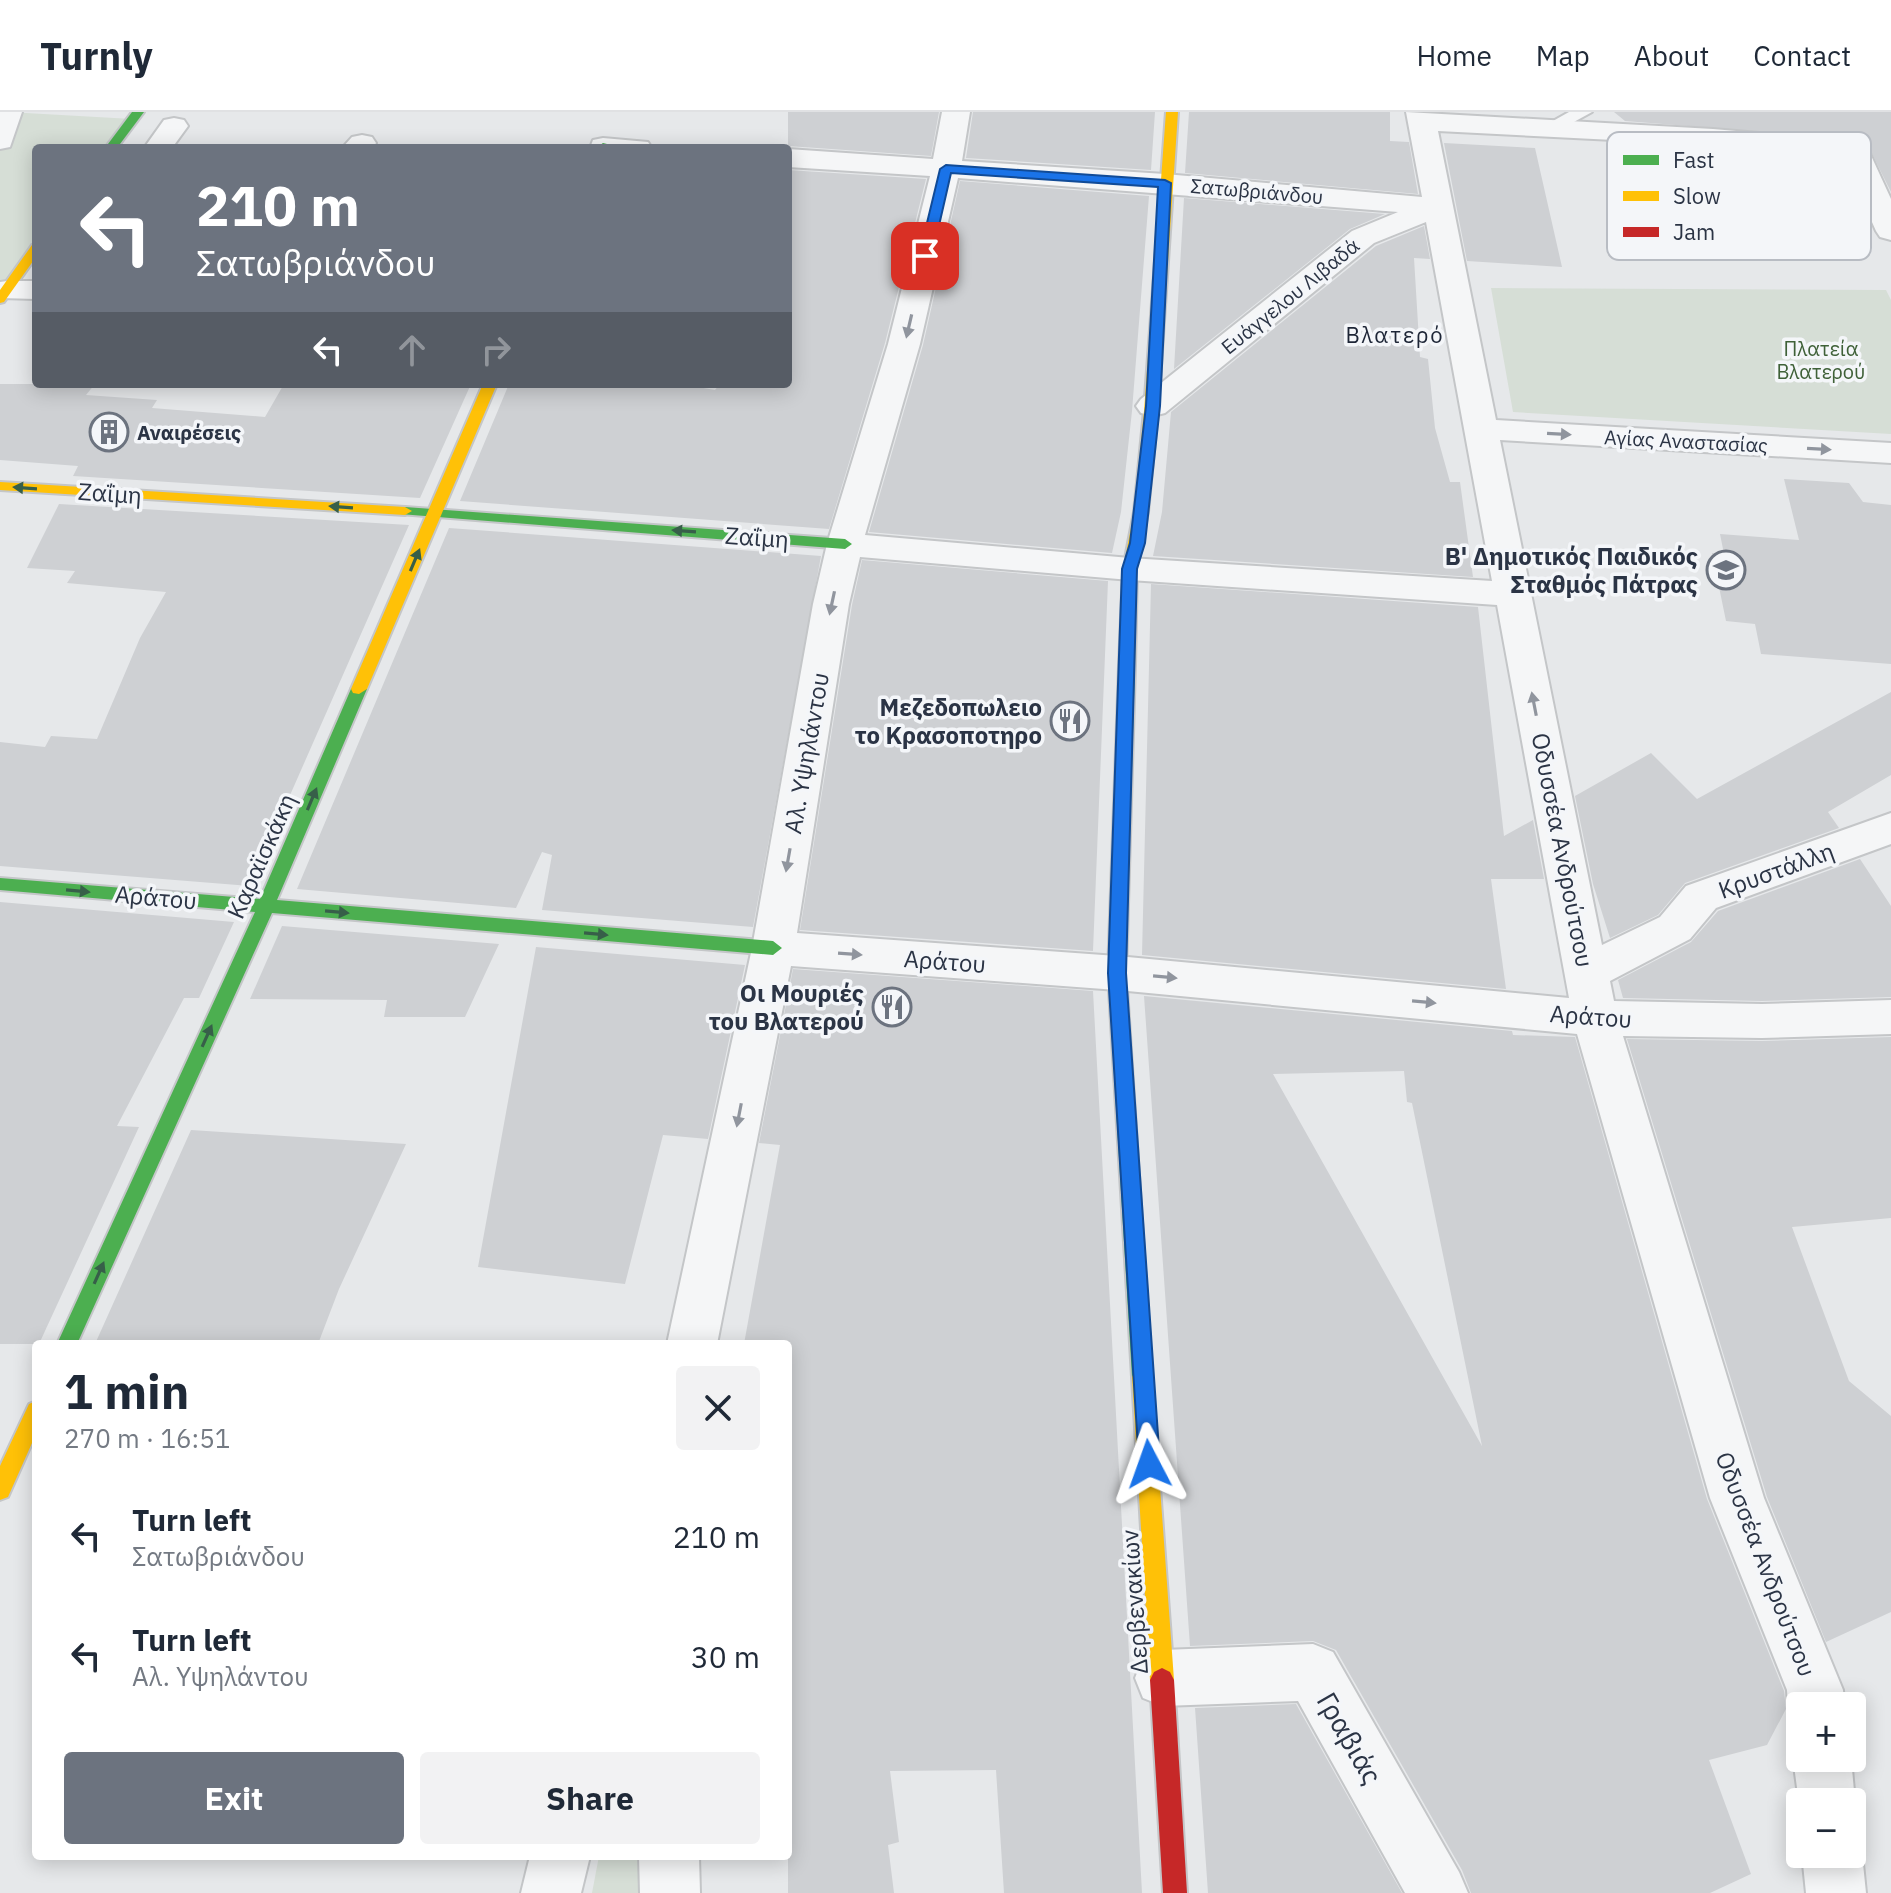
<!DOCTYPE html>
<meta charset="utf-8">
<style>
body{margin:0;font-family:"IBM Plex Sans",sans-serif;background:#f2f2f3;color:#1f2937;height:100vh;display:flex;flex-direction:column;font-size:30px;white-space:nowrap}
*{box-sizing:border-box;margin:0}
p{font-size:26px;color:#747a83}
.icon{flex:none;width:44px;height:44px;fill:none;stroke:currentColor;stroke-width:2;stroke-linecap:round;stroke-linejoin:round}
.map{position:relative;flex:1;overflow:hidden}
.sheet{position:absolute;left:32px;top:1228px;width:760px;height:520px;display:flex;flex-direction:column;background:#fff;border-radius:8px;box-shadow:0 4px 20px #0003}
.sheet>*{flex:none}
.top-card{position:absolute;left:32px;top:32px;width:760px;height:244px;border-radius:8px;box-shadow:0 4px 20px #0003;background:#6c737f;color:#fff;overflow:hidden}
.buttons{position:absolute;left:1786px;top:1580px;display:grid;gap:16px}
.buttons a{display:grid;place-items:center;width:80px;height:80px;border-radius:8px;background:#fff;box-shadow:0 4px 20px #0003;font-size:40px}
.pin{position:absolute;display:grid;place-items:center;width:68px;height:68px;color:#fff;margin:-34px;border-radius:16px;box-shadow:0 4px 12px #0006}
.me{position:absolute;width:88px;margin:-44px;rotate:356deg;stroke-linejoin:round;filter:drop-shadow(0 0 6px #0008)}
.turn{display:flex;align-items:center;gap:28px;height:168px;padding:0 32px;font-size:36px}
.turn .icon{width:104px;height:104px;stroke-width:2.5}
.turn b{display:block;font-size:56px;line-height:68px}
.lanes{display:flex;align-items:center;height:76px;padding:0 32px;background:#0003;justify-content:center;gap:40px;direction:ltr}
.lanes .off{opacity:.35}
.round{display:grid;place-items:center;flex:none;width:84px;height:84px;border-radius:8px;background:#f2f2f3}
.headline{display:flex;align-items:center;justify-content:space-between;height:136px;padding:0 32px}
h1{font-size:48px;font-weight:800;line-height:60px}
.button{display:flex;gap:16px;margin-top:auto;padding:16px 32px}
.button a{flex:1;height:92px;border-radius:8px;background:#6c737f;color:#fff;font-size:32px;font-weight:800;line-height:92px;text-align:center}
.button a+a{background:#f2f2f3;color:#1f2937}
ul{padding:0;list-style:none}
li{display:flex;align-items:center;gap:24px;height:120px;padding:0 32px}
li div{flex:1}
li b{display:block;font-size:30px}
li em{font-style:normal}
header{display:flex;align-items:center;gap:48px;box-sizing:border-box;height:112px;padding:0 40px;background:#fff;border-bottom:2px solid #e0e1e3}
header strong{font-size:38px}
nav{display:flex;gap:44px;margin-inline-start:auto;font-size:28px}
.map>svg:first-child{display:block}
</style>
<header>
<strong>Turnly</strong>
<nav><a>Home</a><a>Map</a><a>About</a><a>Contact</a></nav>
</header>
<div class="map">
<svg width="1891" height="1781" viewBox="0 0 1891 1781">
<rect width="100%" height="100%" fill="#e6e8ea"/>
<!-- green -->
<path fill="#d6ded6" d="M8 0 132 7 111 36H36V136L0 185V27Z
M1491 176 1886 178 1891 188V322L1513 300Z
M599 1744H652V1781H592Z"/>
<!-- building -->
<path fill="#ced0d3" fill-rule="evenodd" d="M788 0H939L931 44 788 34Z
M973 0H1155L1151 58 966 46Z
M1189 0H1390V29L1409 30 1418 82 1185 61Z
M1614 0H1891V80L1865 28 1625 9Z
M1444 31 1535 36 1562 155 1467 149Z
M788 58 926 67 885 231 829 417 460 389 509 272H680L715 278 720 272H788Z
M960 69 1149 84 1132 299 1121 400 1112 441 869 420 923 233Z
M1184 86 1385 102 1350 117 1174 257Z
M1424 114 1430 147 1414 146 1420 245 1428 247 1435 316 1450 370H1460L1473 465 1153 444 1162 400 1171 300 1376 134Z
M0 272H95L86 283 157 288 152 296 265 305 284 272H471L420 386 73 364 78 354 0 348Z
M1784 367 1849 371 1863 390 1891 393V552L1761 542 1755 512 1726 509 1712 441 1724 442 1720 422 1799 428Z
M59 392 409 413 250 774 0 754V630L45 635 51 624 97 627 140 526 166 480 67 471 75 459 27 456Z
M449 416 821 444 753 815 542 798 552 743 542 740 516 796 297 777Z
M862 448 1108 469 1093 839 800 818 852 493Z
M1151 472 1478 495 1504 724 1533 708 1544 767H1491L1506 877 1142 843Z
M1891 580V663L1828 700 1839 716 1685 771 1658 803 1610 826 1593 772 1575 684 1651 641 1697 687Z
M1860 747 1891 794V885L1762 889 1623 886 1618 868 1691 830 1718 799Z
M0 790 234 810 199 886H184L117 1014 139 1015 39 1232H0Z
M282 814 499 832 465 905H384L387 888 250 887Z
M536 835 745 853 708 1027 663 1023 625 1172 478 1155Z
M793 857 1093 879 1142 1781H1004L996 1658 890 1659 899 1730 888 1733 894 1781H788V1232H744L780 1033 759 1031Z
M1144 884 1512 919 1513 923 1575 925 1707 1387 1784 1579 1786 1597 1767 1633 1709 1648 1751 1762 1710 1781H1471L1462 1758 1336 1538 1313 1529 1190 1534ZM1404 959 1407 990 1412 991 1482 1334 1273 962Z
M1891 925V1106L1792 1115 1849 1269 1891 1304V1500L1826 1530 1767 1385 1627 927 1762 929Z
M191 1018 406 1032 339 1177 318 1232H95Z
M1296 1592 1402 1781H1208L1195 1596Z"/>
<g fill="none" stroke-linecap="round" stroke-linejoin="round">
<!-- lane casing -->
<g stroke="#c4c6c8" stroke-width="4">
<path id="lane" d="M1569 0H1592L1552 22 1546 23 1537 18Z"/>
</g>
<!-- street casing -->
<g stroke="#c4c6c8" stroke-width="4">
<path id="street" d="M0 0H22L10 35 0 37Z
M942 0H970L962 49 1165 62 1422 85 1406 0 1713 17 1854 29 1864 31 1868 37 1891 87V128L1880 125 1876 119 1843 45 1713 33 1438 19 1496 308 1891 331V351L1500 328 1602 833 1660 805 1686 774 1891 701V732L1716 796 1690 827 1610 869 1614 889 1762 892 1891 888V922L1762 926 1623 924 1764 1386 1843 1578 1844 1594H1800V1616L1796 1614 1788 1594 1787 1578 1710 1386 1577 922 1117 878 791 854 717 1232H667L752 836 813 492 827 432 888 232 930 64 788 55V37L933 47ZM958 66 1398 100 1352 119 1141 287 1136 294 1141 301 1153 304 1165 301 1374 131 1426 110 1492 469 1130 446 865 423 920 232ZM860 445 1130 468 1497 493 1569 886 1117 844 797 821 849 492Z
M174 6 184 8 188 14 172 36H144L164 8Z
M362 23 372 25 376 31 373 36H342L352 25Z
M603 26 648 30 652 36H590L593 28Z
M7 169H36V187L0 186V170Z
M1313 1532 1333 1540 1459 1760 1468 1781H1405L1298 1589 1163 1594 1143 1586 1135 1566 1143 1546 1163 1538Z
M1800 1629V1646H1851L1855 1690 1852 1698V1690H1800V1698L1793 1646Z
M1853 1721 1862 1742 1866 1781H1806L1802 1742H1852Z
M530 1744H590L581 1781H521Z
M639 1744H699L700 1781H640Z"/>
</g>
<!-- fast casing -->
<g stroke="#c4c6c8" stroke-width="4">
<path id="fast" d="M132 0H144L117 36H105Z
M603 31 607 32 608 36H596Z
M405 395 845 427 852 432 845 437 400 402V396Z
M1127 548 1135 553 1126 861 1152 1265 1149 1272 1142 1274 1135 1272 1132 1265 1108 861 1119 553Z
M359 572 367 577 277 788 773 829 782 836 773 843 272 801 77 1232H57L255 800 0 778V766L260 787 351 577Z"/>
</g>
<!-- slow casing -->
<g stroke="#c4c6c8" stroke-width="4">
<path id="slow" d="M1166 0H1178L1158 299 1148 400 1137 457 1135 553 1127 558 1119 553 1123 457 1134 400 1144 299Z
M36 132V145L4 190 0 191V178L32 133Z
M483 272H497L367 577 359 582 353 581 351 577Z
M0 370 405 395 412 399 405 403 0 378Z
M1142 1256 1149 1258 1152 1265 1174 1568 1170 1576 1162 1580 1154 1576 1150 1568 1132 1265 1135 1258Z
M36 1289V1322L8 1385 0 1388V1354L29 1292Z"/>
</g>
<!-- jam casing -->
<g stroke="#c4c6c8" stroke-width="4">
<path id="jam" d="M1162 1556 1170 1560 1174 1568 1187 1781H1163L1150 1568 1154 1560Z"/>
</g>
<!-- lane -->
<use href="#lane" fill="#f5f6f7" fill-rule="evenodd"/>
<!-- street -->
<use href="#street" fill="#f5f6f7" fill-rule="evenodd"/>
<!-- fast -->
<use href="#fast" fill="#4caf50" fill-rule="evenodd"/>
<!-- slow -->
<use href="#slow" fill="#ffc107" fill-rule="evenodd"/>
<!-- jam -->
<use href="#jam" fill="#c62828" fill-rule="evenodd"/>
</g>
<!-- one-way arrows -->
<defs><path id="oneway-solid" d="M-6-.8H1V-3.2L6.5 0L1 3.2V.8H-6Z" transform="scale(2)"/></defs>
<g fill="#90959e">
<use href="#oneway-solid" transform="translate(909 214) rotate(103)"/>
<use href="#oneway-solid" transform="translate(1559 322) rotate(3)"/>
<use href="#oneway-solid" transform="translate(1819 337) rotate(3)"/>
<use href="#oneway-solid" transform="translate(832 491) rotate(102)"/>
<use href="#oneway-solid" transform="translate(1534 592) rotate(-101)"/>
<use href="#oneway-solid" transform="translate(788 748) rotate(100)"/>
<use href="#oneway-solid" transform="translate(850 842) rotate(4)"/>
<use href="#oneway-solid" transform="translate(1165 865) rotate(5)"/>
<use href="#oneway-solid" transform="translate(1424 890) rotate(5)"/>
<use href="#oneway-solid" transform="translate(739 1003) rotate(101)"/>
</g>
<g fill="#375f49">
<use href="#oneway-solid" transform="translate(25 376) rotate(-176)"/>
<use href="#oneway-solid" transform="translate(341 395) rotate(-176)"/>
<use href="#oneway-solid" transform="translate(684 419) rotate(-176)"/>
<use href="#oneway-solid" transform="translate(415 448) rotate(-67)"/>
<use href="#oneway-solid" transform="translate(312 687) rotate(-67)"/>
<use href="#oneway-solid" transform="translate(78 779) rotate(5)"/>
<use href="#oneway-solid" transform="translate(337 800) rotate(5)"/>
<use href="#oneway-solid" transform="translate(596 822) rotate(5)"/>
<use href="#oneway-solid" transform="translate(207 924) rotate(-66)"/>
<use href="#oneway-solid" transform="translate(99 1161) rotate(-66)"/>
</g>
<!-- route -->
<path fill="#1a73e8" stroke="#114b97" stroke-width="2" d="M946 53 1165 68 1171 71 1160 294 1145 431 1137 457 1126 861 1160 1352 1157 1359 1149 1362 1142 1359 1139 1352 1108 861 1122 457 1130 431 1146 294 1158 75 951 61 932 144 925 148 919 144 940 57Z"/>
<!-- icons -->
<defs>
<g id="building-ring" transform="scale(2)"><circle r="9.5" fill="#f4f6f9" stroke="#6c737f" stroke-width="1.5"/><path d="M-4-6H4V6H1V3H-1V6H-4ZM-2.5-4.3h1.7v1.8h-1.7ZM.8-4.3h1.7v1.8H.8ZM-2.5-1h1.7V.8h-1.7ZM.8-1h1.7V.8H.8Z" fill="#6c737f"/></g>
<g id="school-ring" transform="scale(2)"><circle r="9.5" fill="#f4f6f9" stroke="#6c737f" stroke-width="1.5"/><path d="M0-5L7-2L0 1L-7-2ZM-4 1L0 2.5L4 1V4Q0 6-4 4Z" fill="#6c737f"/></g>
<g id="restaurant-ring" transform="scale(2)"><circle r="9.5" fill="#f4f6f9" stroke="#6c737f" stroke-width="1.5"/><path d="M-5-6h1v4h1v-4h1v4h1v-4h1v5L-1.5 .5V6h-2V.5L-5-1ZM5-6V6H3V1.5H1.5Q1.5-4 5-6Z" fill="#6c737f"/></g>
</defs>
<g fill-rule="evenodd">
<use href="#building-ring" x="109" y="320"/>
<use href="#school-ring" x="1726" y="458"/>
<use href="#restaurant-ring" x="1070" y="609"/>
<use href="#restaurant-ring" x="892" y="895"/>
</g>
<g text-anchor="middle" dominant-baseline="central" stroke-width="7" stroke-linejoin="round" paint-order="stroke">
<!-- far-street labels -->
<g font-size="20" fill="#2b3445" stroke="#f4f6f9">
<text transform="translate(1257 79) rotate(5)">Σατωβριάνδου</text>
<text transform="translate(1290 184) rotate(-39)">Ευάγγελου Λιβαδά</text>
<text transform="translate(1686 329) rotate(3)">Αγίας Αναστασίας</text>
</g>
<!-- far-park labels -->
<g font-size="20" fill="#3f6138" stroke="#f4f6f9">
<text x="1821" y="236">Πλατεία<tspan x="1821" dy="23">Βλατερού</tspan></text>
</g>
<!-- far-poi labels -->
<g font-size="20" font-weight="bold" fill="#2b3445" stroke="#f4f6f9" text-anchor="start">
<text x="137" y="320">Αναιρέσεις</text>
</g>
<!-- far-neighbourhood labels -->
<g font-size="22" letter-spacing="2" fill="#1d2536" stroke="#f4f6f9">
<text x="1395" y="222">Βλατερό</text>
</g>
<!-- street labels -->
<g font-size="24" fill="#2b3445" stroke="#f4f6f9">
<text transform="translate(110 381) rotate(4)">Ζαΐμη</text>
<text transform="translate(757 425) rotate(4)">Ζαΐμη</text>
<text transform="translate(806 641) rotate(-80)">Αλ. Υψηλάντου</text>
<text transform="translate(1563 738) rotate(79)">Οδυσσέα Ανδρούτσου</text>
<text transform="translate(261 744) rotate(-66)">Καραϊσκάκη</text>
<text transform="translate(1776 758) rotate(-20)">Κρυστάλλη</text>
<text transform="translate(156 785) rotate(5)">Αράτου</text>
<text transform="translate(945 849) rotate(4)">Αράτου</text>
<text transform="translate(1591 904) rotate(4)">Αράτου</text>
<text transform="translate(1766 1452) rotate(69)">Οδυσσέα Ανδρούτσου</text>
<text transform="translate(1134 1490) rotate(-94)">Δερβενακίων</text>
</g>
<!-- poi labels -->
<g font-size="24" font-weight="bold" fill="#2b3445" stroke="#f4f6f9" text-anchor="end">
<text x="1698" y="444">Β' Δημοτικός Παιδικός<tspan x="1698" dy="28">Σταθμός Πάτρας</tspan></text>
<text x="1042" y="595">Μεζεδοπωλειο<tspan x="1042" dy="28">το Κρασοποτηρο</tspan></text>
<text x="864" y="881">Οι Μουριές<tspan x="864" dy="28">του Βλατερού</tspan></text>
</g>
<!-- near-street labels -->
<g font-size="28" fill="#2b3445" stroke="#f4f6f9">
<text transform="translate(1350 1626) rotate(60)">Γραβιάς</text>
</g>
</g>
<!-- legend -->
<rect x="1607" y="20" width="264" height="128" rx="12" fill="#f4f6f9" stroke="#b8bcc3" stroke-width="2"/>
<rect x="1623" y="43" width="36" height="10" fill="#4caf50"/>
<rect x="1623" y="79" width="36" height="10" fill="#ffc107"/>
<rect x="1623" y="115" width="36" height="10" fill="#c62828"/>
<g font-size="22" fill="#2b3445">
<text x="1673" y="56">Fast</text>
<text x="1673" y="92">Slow</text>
<text x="1673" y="128">Jam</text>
</g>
</svg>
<div class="buttons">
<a>+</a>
<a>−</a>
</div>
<div class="pin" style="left:925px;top:144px;background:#d93025"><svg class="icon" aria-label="arrive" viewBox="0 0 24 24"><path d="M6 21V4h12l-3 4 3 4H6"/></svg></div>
<svg class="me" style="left:1149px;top:1352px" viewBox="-20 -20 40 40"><path d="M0-17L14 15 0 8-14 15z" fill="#1a73e8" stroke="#fff" stroke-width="4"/></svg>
<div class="top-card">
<div class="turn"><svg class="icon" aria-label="left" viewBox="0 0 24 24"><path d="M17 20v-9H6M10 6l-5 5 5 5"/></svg><div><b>210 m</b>Σατωβριάνδου</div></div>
<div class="lanes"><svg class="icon" aria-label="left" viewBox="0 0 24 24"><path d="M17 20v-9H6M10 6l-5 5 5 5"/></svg><svg class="icon off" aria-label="ahead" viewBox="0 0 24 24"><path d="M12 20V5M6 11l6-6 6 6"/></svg><svg class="icon off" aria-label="right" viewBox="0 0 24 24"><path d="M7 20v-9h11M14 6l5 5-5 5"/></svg></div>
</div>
<section class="sheet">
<div class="headline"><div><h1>1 min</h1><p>270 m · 16:51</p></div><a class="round"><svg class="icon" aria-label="close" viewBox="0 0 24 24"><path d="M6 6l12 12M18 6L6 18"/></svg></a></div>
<ul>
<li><svg class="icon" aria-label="left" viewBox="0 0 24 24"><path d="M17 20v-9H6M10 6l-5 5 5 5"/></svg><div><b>Turn left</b><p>Σατωβριάνδου</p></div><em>210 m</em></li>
<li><svg class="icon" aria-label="left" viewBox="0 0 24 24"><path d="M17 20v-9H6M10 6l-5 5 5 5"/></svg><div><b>Turn left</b><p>Αλ. Υψηλάντου</p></div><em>30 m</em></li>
</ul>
<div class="button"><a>Exit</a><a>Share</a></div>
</section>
</div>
